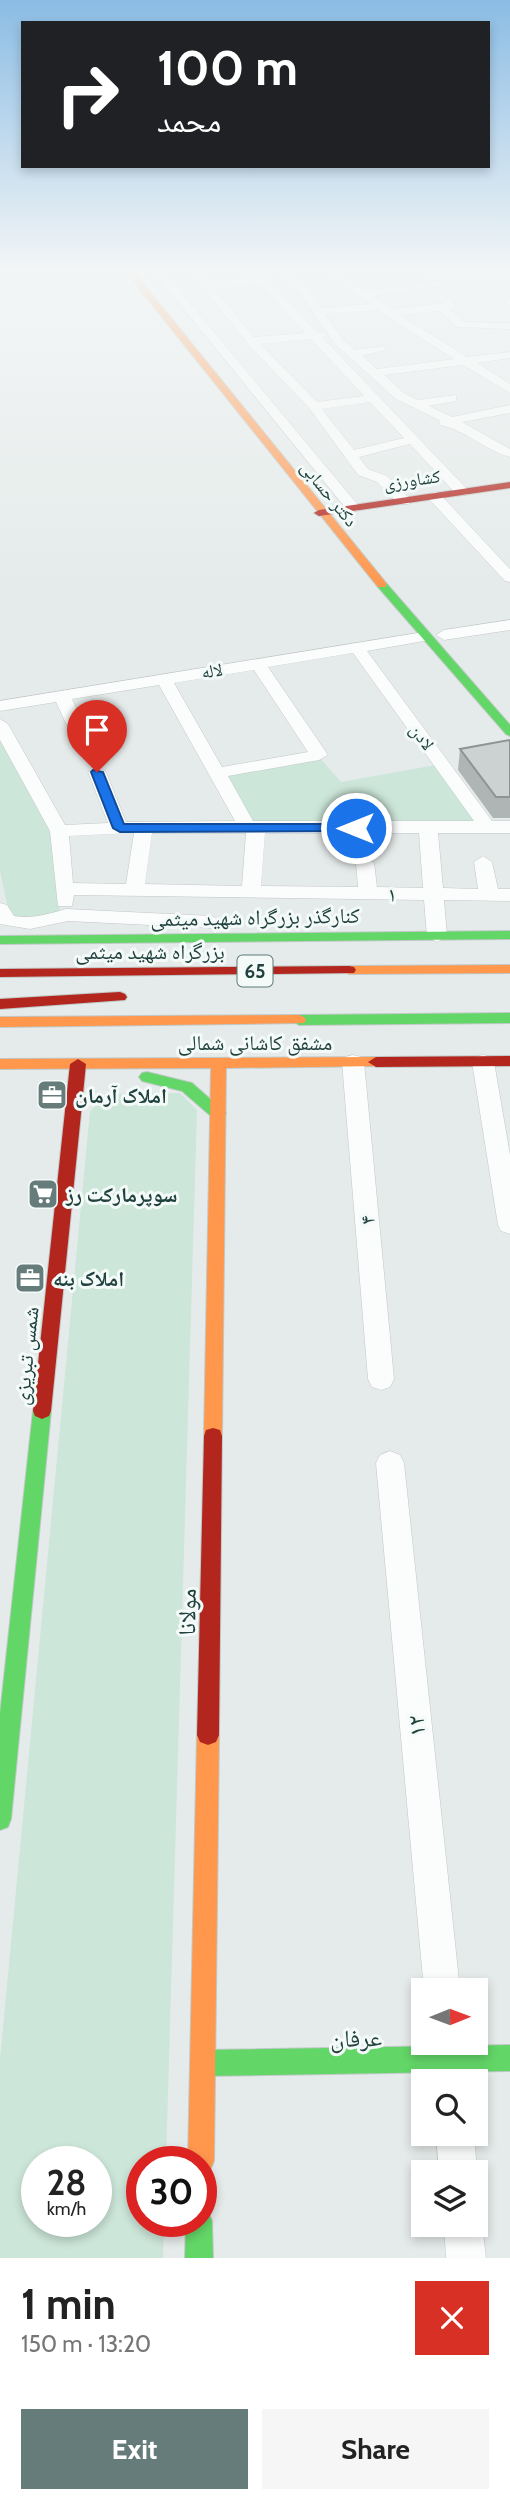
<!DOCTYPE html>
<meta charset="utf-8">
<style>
body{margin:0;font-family:Cabin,"Noto Naskh Arabic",sans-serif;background:#f6f6f6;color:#222;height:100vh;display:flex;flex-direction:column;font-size:26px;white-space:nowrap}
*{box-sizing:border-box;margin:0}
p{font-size:23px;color:#767676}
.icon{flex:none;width:38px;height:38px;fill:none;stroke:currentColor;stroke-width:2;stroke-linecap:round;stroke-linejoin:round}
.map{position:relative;height:2258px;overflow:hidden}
.details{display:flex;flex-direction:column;background:#fff;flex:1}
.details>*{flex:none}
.top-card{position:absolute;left:21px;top:21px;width:469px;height:147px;border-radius:0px;box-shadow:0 4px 10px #0003;background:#202124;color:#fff;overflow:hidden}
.needle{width:46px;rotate:89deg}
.buttons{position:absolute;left:411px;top:1978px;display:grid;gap:14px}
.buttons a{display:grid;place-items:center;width:77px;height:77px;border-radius:0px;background:#fff;box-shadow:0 4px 10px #0003;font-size:35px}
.speed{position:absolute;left:21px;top:2146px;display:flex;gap:14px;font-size:35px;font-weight:700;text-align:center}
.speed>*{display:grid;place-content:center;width:91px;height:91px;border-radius:50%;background:#fff;box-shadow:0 4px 10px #0003;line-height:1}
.speed small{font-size:18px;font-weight:400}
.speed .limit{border:10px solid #d22;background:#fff;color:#111}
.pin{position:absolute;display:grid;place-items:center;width:60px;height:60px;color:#fff;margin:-72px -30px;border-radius:50% 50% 50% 0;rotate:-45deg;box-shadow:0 0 7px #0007}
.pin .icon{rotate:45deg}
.me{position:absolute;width:77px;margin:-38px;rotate:270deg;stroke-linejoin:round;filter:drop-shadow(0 0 5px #0008)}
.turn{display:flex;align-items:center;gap:24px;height:147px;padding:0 21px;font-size:32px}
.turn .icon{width:91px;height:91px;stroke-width:2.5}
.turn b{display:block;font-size:49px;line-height:60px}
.round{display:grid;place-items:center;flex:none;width:74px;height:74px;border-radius:0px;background:#f6f6f6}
.overview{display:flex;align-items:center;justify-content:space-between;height:119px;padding:0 21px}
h1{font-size:42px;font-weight:700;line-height:52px}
.primary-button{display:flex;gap:14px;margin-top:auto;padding:14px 21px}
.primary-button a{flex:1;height:80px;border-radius:0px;background:#657c7a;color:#fff;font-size:28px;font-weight:700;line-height:80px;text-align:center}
.primary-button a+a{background:#f6f6f6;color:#222}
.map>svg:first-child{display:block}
</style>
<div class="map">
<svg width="510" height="2258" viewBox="0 0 510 2258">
<rect width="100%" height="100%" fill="#e5ebea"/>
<!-- green -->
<path fill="#cce6d9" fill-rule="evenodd" d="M0 740 50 832 60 912 50 919 10 918 0 871Z
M320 758 341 782 436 765 477 823 253 824 224 775Z
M180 1093 197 1110 166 2161H142V2221H164L163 2258H0V2059L90 1111 108 1094ZM37 2161H96V2221H37Z"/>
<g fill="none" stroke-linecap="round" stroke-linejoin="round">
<!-- street casing -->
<g stroke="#c2c8c7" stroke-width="1">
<path id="street" d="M153 271H163L358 505V511H348Z
M190 271H200L209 282 253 278 248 271 275 277V281L270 282 317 332 325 333 327 335 323 338 467 489V495H457L410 444 359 457 368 469 387 476 409 498V504H399L377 482 358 475 310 409 247 343ZM259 283 305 333 254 337 214 288ZM311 339 364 396 317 402 260 344ZM370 402 404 438 354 450 322 409Z
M274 271C297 271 309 290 321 308L370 304 324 271H336L364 291 438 282 443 285 372 296 392 309 444 303 449 299 456 306 450 309 464 322 510 323V329L457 327 439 311 400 315 467 357 510 352V358L477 363 510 384V393L463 365 384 375 404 393 418 400 456 395V401L429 406 452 417 510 405V413L462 422 510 449V457C484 450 464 429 440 425L439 420 396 399 334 343 299 291ZM379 310 385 315 454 359 377 369 362 356 385 350V346L355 350 342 339 325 314Z
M510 271V277L432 278 427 275 432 272Z
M510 297V305L505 302Z
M434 492 439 493 510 569V582L505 581 429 499 427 496Z
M510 620V630L444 640 436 635 444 630Z
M424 632 432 637 430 640 367 651 492 821H510V833H438L443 888 478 889 474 862 483 856 492 862 498 889H510V901L444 900 447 936 437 942 427 936 424 900 74 895 72 906H58L50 831 0 740V719L8 724 65 825 108 823 88 772 97 767 106 772 126 822 235 821 159 685 72 699 95 747 86 752 77 747 56 702 0 711V701ZM353 653 474 821H253L228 776 319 760 328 755 268 667ZM254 670 308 752 222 767 174 683ZM134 833 126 884 73 883 69 836ZM152 833H246L242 886 145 884ZM265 833H419L423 888 377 887 374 863 365 857 356 863 358 887 261 886Z
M0 903 7 905 14 916C33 919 48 914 66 909L212 916 222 922 212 928 68 921 30 929 0 924Z
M353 1055 361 1057 364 1062 394 1379 390 1387 381 1390 372 1387 368 1379 342 1062 345 1057Z
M483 1055 491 1057 494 1062 510 1155V1234L501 1231 498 1225 472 1062 475 1057Z
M390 1451 400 1455 404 1463 460 1990H424L376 1463 380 1455Z
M436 2133H474L477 2172 476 2174 439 2172Z
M476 2210 482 2224 486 2258H446L444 2224H476Z"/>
</g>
<!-- fast casing -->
<g stroke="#c0c9c7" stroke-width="2">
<path id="fast" d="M378 583H386L510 725V736L506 734 378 587Z
M510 931V939L0 944V936Z
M510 1013V1023L299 1025 292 1020 299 1015Z
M147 1072 192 1083 226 1113 224 1117H212L182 1091 142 1081 139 1077 142 1073Z
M42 1403 49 1406 51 1411 11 1819 8 1827 0 1830V1714L33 1411 35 1406Z
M510 2045V2071L203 2076 194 2072 190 2063 194 2054 203 2050Z
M201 2209 208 2212 212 2221 213 2258H185L186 2221H201Z"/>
</g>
<!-- slow casing -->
<g stroke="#c0c9c7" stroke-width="2">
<path id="slow" d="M125 271H133L386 583V587H378Z
M510 965V973L349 974 342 970 349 966Z
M299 1015 304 1017 306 1020 304 1023 0 1027V1017Z
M376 1057 384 1062 381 1066 226 1068 222 1436 220 1442 213 1444 206 1442 204 1436 211 1068 0 1069V1059Z
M208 1725 216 1728 219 1735 214 2161 210 2170 201 2174V2161H188L197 1735 200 1728Z"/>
</g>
<!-- jam casing -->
<g stroke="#c0c9c7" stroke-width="2">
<path id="jam" d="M510 482V488L319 516 314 513 319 510Z
M349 966 354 967 356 970 354 973 0 977V969Z
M120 992 125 994 127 997 125 1000 0 1009V999Z
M510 1056V1066L376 1067 368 1062 376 1057Z
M78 1059 86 1064 51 1411 49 1416 42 1419 35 1416 33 1411 70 1064Z
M213 1428 220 1430 222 1436 219 1735 216 1742 208 1745 200 1742 197 1735 204 1436 206 1430Z"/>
</g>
<!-- street -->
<use href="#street" fill="#fbfcfc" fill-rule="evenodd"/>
<!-- fast -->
<use href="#fast" fill="#63d668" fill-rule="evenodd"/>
<!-- slow -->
<use href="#slow" fill="#ff974d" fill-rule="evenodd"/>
<!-- jam -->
<use href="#jam" fill="#b3261e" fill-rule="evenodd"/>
</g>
<!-- wall -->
<path fill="#afb5b4" d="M510 742V818H493L458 770 460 749Z"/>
<!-- building -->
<path fill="#ccd2d1" stroke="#8f9392" stroke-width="2" d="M509 740 510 742V797H496L460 749Z"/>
<!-- sky -->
<linearGradient id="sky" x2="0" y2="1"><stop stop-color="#8bbce4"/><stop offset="0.46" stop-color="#f3f6f6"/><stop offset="1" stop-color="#f3f6f6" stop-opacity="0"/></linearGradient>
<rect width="510" height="587" fill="url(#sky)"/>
<!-- route -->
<path fill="#1a73e8" stroke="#114b97" stroke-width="2" d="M93 770 103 772 124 824H356L363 828 356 831 120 832 113 828 91 772Z"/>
<!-- icons -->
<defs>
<g id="office-square" transform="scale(1.575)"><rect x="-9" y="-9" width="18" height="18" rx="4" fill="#657c7a" stroke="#f3faf8"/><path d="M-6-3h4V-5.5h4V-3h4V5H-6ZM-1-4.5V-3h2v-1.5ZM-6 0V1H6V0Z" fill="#fff"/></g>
<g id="supermarket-square" transform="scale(1.575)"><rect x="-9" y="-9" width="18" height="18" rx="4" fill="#657c7a" stroke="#f3faf8"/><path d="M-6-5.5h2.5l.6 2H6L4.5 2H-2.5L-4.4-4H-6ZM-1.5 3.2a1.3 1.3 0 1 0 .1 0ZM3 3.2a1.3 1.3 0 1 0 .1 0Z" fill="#fff"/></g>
</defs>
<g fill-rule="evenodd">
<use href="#office-square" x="52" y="1095"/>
<use href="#supermarket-square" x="43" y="1194"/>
<use href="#office-square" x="30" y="1278"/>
</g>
<g text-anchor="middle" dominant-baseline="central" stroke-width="6" stroke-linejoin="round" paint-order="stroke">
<!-- far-street labels -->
<g font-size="18" fill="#20413e" stroke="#f3faf8">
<text transform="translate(412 480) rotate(-8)">کشاورزی</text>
<text transform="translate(329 494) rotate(51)">دکتر حسابی</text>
<text transform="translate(212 671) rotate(-9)">لاله</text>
<text transform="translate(422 737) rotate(54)">لادن</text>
</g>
<!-- shield labels -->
<rect fill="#f3faf8" stroke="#5f7876" stroke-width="2" x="237.5" y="955.5" width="35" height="31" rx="5"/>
<g font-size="19" font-weight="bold" fill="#20413e">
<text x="255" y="971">65</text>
</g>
<!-- street labels -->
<g font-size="21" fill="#20413e" stroke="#f3faf8">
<text transform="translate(392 894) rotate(1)">۱</text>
<text transform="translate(255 917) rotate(-1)">کنارگذر بزرگراه شهید میثمی</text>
<text x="150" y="951">بزرگراه شهید میثمی</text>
<text x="255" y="1042">مشفق کاشانی شمالی</text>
<text transform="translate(367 1220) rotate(-95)">۴</text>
<text transform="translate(26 1356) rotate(-84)">شمس تبریزی</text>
</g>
<!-- poi labels -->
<g font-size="21" font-weight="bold" fill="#20413e" stroke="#f3faf8" text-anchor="start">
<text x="75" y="1095">املاک آرمان</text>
<text x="66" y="1194">سوپرمارکت رز</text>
<text x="53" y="1278">املاک بنه</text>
</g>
<!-- near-street labels -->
<g font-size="24" fill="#20413e" stroke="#f3faf8">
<text transform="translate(187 1612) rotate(-89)">مولانا</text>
<text transform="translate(416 1726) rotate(-96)">۱۲</text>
<text transform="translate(356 2038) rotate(-1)">عرفان</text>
</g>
</g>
</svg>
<div class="buttons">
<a><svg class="needle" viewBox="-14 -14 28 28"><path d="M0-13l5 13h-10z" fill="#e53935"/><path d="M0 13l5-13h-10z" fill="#767676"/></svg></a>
<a><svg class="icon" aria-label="search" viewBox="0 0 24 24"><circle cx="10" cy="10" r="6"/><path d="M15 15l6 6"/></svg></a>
<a><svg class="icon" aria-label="layers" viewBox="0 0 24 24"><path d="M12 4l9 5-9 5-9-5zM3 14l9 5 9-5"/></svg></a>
</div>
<div class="speed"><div>28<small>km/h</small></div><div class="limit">30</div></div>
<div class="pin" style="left:97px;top:772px;background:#d93025"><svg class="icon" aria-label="arrive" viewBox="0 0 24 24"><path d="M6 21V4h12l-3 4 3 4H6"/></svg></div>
<svg class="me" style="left:356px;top:828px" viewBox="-20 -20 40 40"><circle r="17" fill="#1a73e8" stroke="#fff" stroke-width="3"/><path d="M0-11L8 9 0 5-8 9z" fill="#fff"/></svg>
<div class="top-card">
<div class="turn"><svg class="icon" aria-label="right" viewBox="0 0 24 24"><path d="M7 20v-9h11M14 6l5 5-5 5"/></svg><div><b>100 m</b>محمد</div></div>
</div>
</div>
<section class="details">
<div class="overview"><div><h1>1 min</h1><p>150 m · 13:20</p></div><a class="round" style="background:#d93025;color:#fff"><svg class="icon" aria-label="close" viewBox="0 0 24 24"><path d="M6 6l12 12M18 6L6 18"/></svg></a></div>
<div class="primary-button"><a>Exit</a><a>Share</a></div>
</section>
